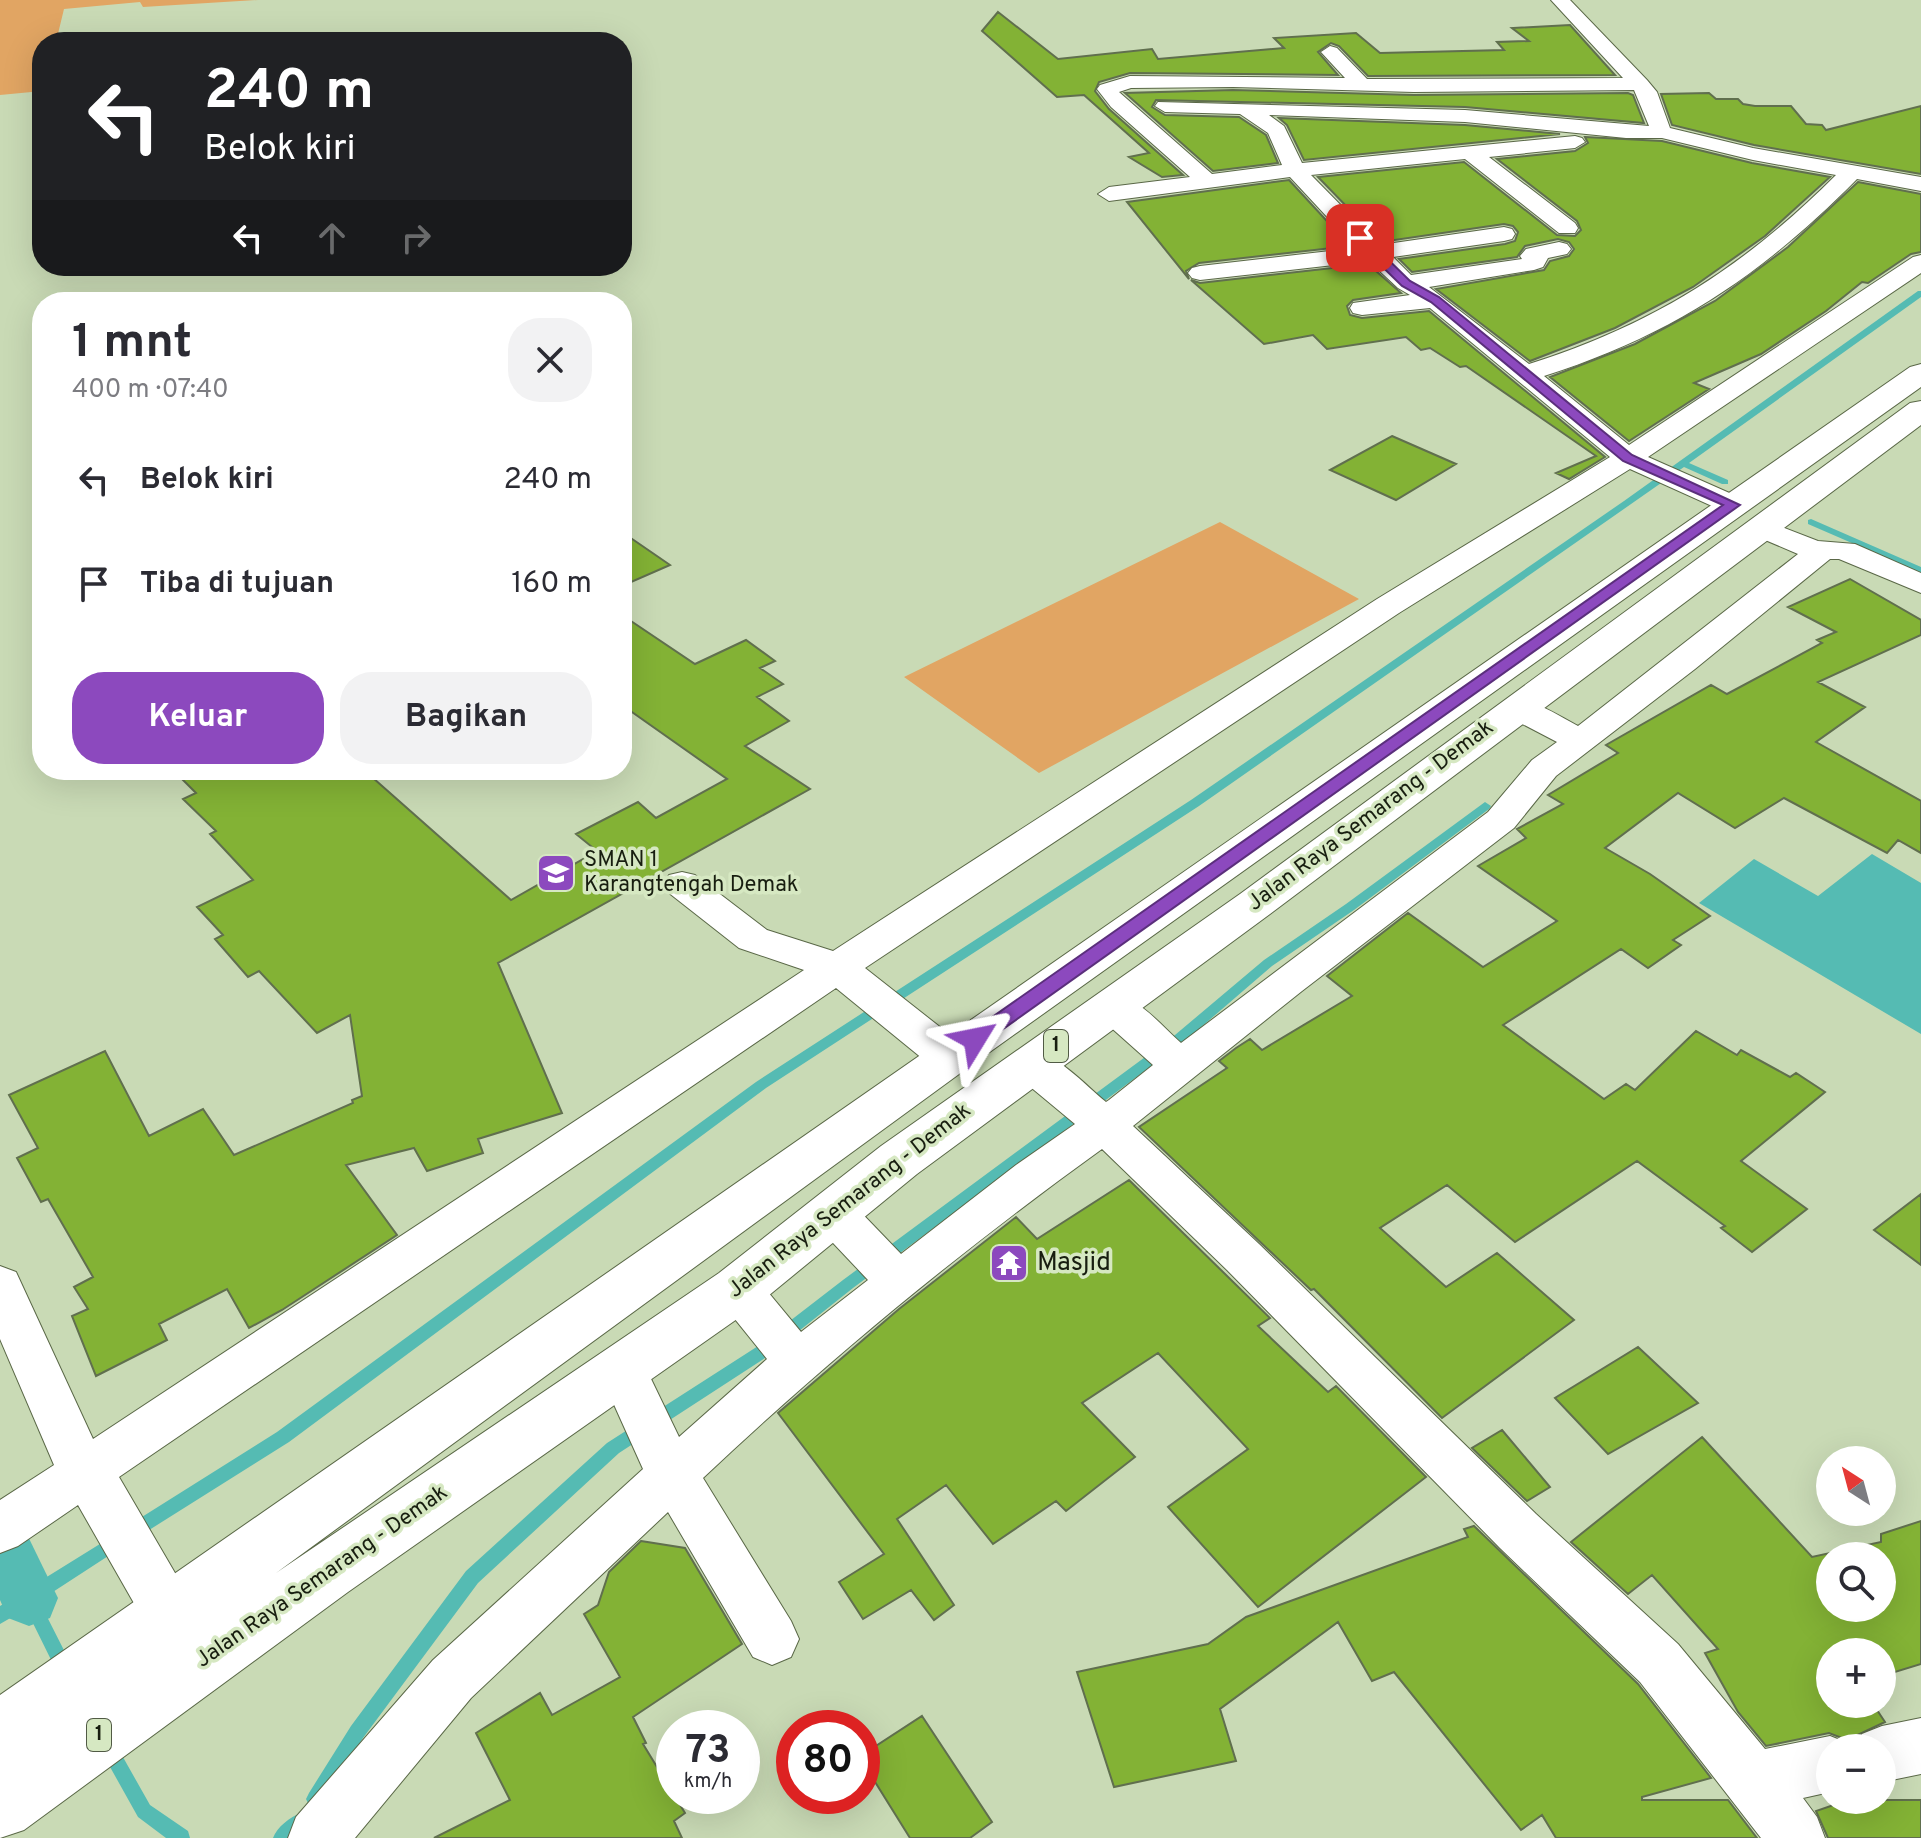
<!DOCTYPE html>
<html lang="id">
<meta charset="utf-8">
<style>
body{margin:0;font-family:Overpass,sans-serif;background:#f2f2f3;color:#2b2b33;height:100vh;display:flex;flex-direction:column;font-size:30px;white-space:nowrap}
*{box-sizing:border-box;margin:0}
p{font-size:26px;color:#7c7c81}
.icon{flex:none;width:44px;height:44px;fill:none;stroke:currentColor;stroke-width:2;stroke-linecap:round;stroke-linejoin:round}
.map{position:relative;flex:1;overflow:hidden}
.drawer{position:absolute;left:32px;top:292px;width:600px;height:488px;display:flex;flex-direction:column;background:#fff;border-radius:32px;box-shadow:0 8px 32px #0002}
.drawer>*{flex:none}
.guide{position:absolute;left:32px;top:32px;width:600px;height:244px;border-radius:32px;box-shadow:0 8px 32px #0002;background:#202124;color:#fff;overflow:hidden}
.needle{width:52px;rotate:324deg}
.tools{position:absolute;left:1816px;top:1446px;display:grid;gap:16px}
.tools a{display:grid;place-items:center;width:80px;height:80px;border-radius:50%;background:#fff;box-shadow:0 8px 32px #0002;font-size:40px}
.speed{position:absolute;left:656px;top:1710px;display:flex;gap:16px;font-size:40px;font-weight:700;text-align:center}
.speed>*{display:grid;place-content:center;width:104px;height:104px;border-radius:50%;background:#fff;box-shadow:0 8px 32px #0002;line-height:1}
.speed small{font-size:20px;font-weight:400}
.speed .limit{border:12px solid #d22;background:#fff;color:#111}
.pin{position:absolute;display:grid;place-items:center;width:68px;height:68px;color:#fff;margin:-34px;border-radius:16px;box-shadow:0 4px 12px #0006}
.me{position:absolute;width:88px;margin:-44px;rotate:55deg;stroke-linejoin:round;filter:drop-shadow(0 0 6px #0008)}
.turn{display:flex;align-items:center;gap:28px;height:168px;padding:0 40px;font-size:36px}
.turn .icon{width:104px;height:104px;stroke-width:2.5}
.turn b{display:block;font-size:56px;line-height:68px}
.lanes{display:flex;align-items:center;height:76px;padding:0 40px;background:#0003;justify-content:center;gap:40px;direction:ltr}
.lanes .off{opacity:.35}
.round{display:grid;place-items:center;flex:none;width:84px;height:84px;border-radius:32px;background:#f2f2f3}
.head{display:flex;align-items:center;justify-content:space-between;height:136px;padding:0 40px}
h1{font-size:48px;font-weight:700;line-height:60px}
.action{display:flex;gap:16px;margin-top:auto;padding:16px 40px}
.action a{flex:1;height:92px;border-radius:32px;background:#8c49be;color:#fff;font-size:32px;font-weight:700;line-height:92px;text-align:center}
.action a+a{background:#f2f2f3;color:#2b2b33}
ul{padding:0;list-style:none}
li{display:flex;align-items:center;gap:24px;height:104px;padding:0 40px}
li div{flex:1}
li b{display:block;font-size:30px}
li em{font-style:normal}
.map>svg:first-child{display:block}
</style>
<div class="map">
<svg width="1921" height="1838" viewBox="0 0 1921 1838">
<rect width="100%" height="100%" fill="#c9dab5"/>
<!-- green -->
<path fill="#e1a563" d="M0 0H258L143 7 140 2 64 9 56 42H42V91L0 95Z
M1220 522 1359 599 1039 773 904 677Z"/>
<!-- water -->
<path fill="#55bbb3" d="M1872 854 1921 883V1034L1699 903 1754 859 1818 896Z"/>
<g fill="none" stroke-linecap="round" stroke-linejoin="round">
<!-- stream -->
<path fill="#55bbb3" fill-rule="evenodd" d="M1918 291H1921V297L1689 463 1728 480V484H1722L1684 467 1199 806 766 1088 289 1442 138 1537 132 1540 126 1537 124 1532 126 1527 277 1432 756 1082 1191 800 1624 501Z
M1811 519 1921 567V573L1808 524V520Z
M1485 802 1491 806 1489 809 1354 910 1272 966 1185 1041 853 1288 765 1358 619 1453 478 1583 363 1738 321 1805 315 1808 309 1805 306 1799 309 1793 351 1726 466 1571 607 1443 755 1348 843 1280 1175 1035 1264 960 1346 904Z
M116 1534 122 1537 124 1542 122 1547 39 1601 74 1670 71 1676 65 1678 59 1676 26 1609 0 1624V1606Z
M109 1740 115 1743 150 1805 188 1831 190 1838H166L138 1817 100 1749 103 1743Z
M301 1813 307 1816 310 1822 307 1828 296 1838H273C277 1827 290 1817 301 1813Z"/>
<!-- canal -->
<path fill="#55bbb3" fill-rule="evenodd" d="M0 1512 20 1520 58 1598 50 1618 29 1626 8 1618 0 1600Z"/>
</g>
<!-- building -->
<path fill="#83b235" stroke="#606f4e" stroke-width="2" fill-rule="evenodd" d="M998 12 1058 59 1152 49 1158 59 1284 48 1274 38 1356 33 1380 53 1504 50 1497 42 1529 41 1512 28 1570 25 1615 75 1368 76 1339 46 1331 43 1318 52 1338 75 1130 73 1099 82 1095 91 1109 109 1183 175 1162 177 1129 157 1149 153 1084 95 1057 97 982 31Z
M1233 90 1414 95 1628 93 1633 95 1644 123 1465 107 1156 100 1152 107 1165 115 1239 117 1266 135 1278 163 1213 171 1125 93Z
M1709 93 1716 99H1738L1743 104 1755 106H1791L1806 124 1822 125 1826 130 1921 106V174L1754 145 1672 125 1661 94Z
M1279 118 1465 125 1560 134 1304 160 1287 125Z
M1585 137 1662 141 1752 163 1830 177 1765 236 1693 287 1615 328 1530 361 1436 289 1544 270 1550 261 1569 256 1574 249 1569 242 1558 239 1525 246 1517 257 1412 272 1399 259 1505 244 1515 241 1518 232 1513 226 1504 224 1381 242 1318 177 1464 162 1557 235 1575 236 1581 230 1577 221 1497 159 1575 151 1588 143Z
M1289 180 1350 246 1199 263 1186 271 1189 279 1127 202Z
M1858 182 1921 194V252L1911 254 1868 283 1862 282 1826 311 1761 354 1694 383 1709 389 1629 441 1550 377 1635 344 1715 301 1788 247Z
M1368 264 1401 293 1353 300 1347 306 1350 315 1362 318 1429 311 1605 457 1569 479 1556 473 1596 456 1466 366 1460 367 1430 348 1421 350 1406 337 1327 349 1313 335 1264 344 1191 280 1200 283Z
M1392 436 1456 464 1396 500 1330 470Z
M622 532 670 565 622 586Z
M1850 579 1921 620V635L1818 682 1865 707 1816 742 1921 801V853L1898 840 1887 853 1784 798 1735 828 1678 793 1605 848 1650 874 1710 916 1673 940 1681 945 1648 968 1621 949 1503 1025 1604 1099 1626 1084 1635 1090 1696 1031 1737 1055 1741 1050 1790 1077 1796 1073 1825 1092 1741 1161 1807 1209 1752 1252 1721 1228 1725 1226 1637 1161 1515 1242 1447 1185 1380 1228 1446 1287 1497 1253 1574 1320 1442 1418 1314 1289 1311 1290 1139 1127 1227 1068 1219 1061 1236 1048 1250 1039 1262 1050 1352 996 1327 976 1408 913 1483 967 1557 921 1478 866 1526 838 1517 829 1563 804 1548 795 1618 753 1606 745 1711 685 1727 694 1822 643 1817 640 1836 632 1788 607Z
M622 615 695 664 746 640 775 661 760 668 783 684 757 697 789 721 745 746 810 789 498 963 562 1113 478 1139 483 1153 427 1171 414 1148 346 1165 397 1235 282 1310 249 1328 227 1289 159 1324 167 1340 96 1376 72 1316 88 1309 74 1287 93 1277 48 1199 41 1202 17 1158 38 1148 9 1095 105 1051 149 1136 203 1109 234 1155 353 1103 352 1100 362 1096 350 1015 317 1033 259 971 248 977 215 939 223 935 197 907 253 880 210 834 216 831 183 799 196 793 173 770H364L511 900 597 851 576 834 638 802 656 818 727 779 622 705Z
M1129 1180 1270 1318 1258 1326 1328 1392 1336 1386 1426 1477 1258 1607 1168 1507 1248 1449 1158 1353 1082 1403 1135 1457 1066 1511 1056 1501 993 1544 946 1485 897 1519 954 1605 934 1620 911 1590 863 1619 839 1582 884 1554 778 1413 899 1309 1016 1217 1037 1239Z
M1921 1194V1265L1874 1230Z
M1638 1347 1698 1403 1608 1454 1555 1398Z
M1502 1430 1550 1487 1527 1501 1472 1448Z
M1702 1437 1812 1557 1881 1542V1534L1921 1521V1664L1882 1676V1652H1830V1704H1873L1885 1722 1847 1740 1829 1733 1766 1746 1738 1712 1705 1653 1718 1649 1652 1575 1628 1594 1571 1542ZM1830 1556H1882V1608H1830Z
M1474 1526 1638 1684 1711 1778 1642 1797V1800H1728L1757 1838H1556L1542 1815 1521 1830 1394 1672 1372 1681 1338 1622 1220 1709 1236 1761 1114 1787 1077 1672 1208 1644 1246 1617 1468 1537 1464 1529Z
M641 1541 685 1548 742 1644 633 1717 646 1743 643 1744 685 1813 674 1821 682 1838H434L510 1800 476 1733 540 1693 552 1715 620 1677 584 1614 598 1605 609 1572Z
M922 1716 992 1822 970 1838H910L862 1761V1755Z
M1848 1800H1921V1838H1828L1816 1811Z"/>
<g fill="none" stroke-linecap="round" stroke-linejoin="round">
<!-- minor casing -->
<g stroke="#5a6847" stroke-width="2">
<path id="minor" d="M1551 0H1570L1647 80 1657 92 1670 128 1753 148 1921 177V191L1857 179C1762 275 1673 335 1544 376L1629 445 1913 257 1921 255V273L1648 457 1743 499 1747 505 1743 511 1733 514 1723 511 1630 469 1399 613 865 968 964 1046 970 1057 964 1068 949 1072 934 1068 836 988 119 1477 189 1597 197 1615 189 1633 170 1641 151 1633 78 1505 18 1546 0 1553V1500L54 1465 0 1339V1266L16 1272 93 1439 804 970 739 948 669 893 663 884 669 875 682 872 695 875 767 930 833 951 1377 599 1610 457 1430 308 1362 315 1353 313 1350 308 1353 303 1410 295 1398 288 1369 261 1200 280 1192 278 1188 273 1192 268 1200 266 1356 248 1290 177 1109 201 1098 194 1109 187 1190 177 1111 107 1097 89 1100 85 1130 76 1345 78 1321 52 1330 46 1337 48 1367 79 1623 78ZM1233 87 1414 92 1634 90 1649 126 1465 110 1158 102 1155 106 1165 112 1240 114 1268 133 1282 165 1212 174 1119 92 1131 88ZM1269 115 1465 122 1626 138H1662L1753 160 1836 175C1744 267 1653 325 1529 364L1429 287 1534 270 1543 267 1548 258 1567 254 1571 249 1567 244 1559 242 1526 249 1520 256 1522 259 1411 275 1393 257 1504 241 1512 239 1515 234 1512 229 1504 227 1380 245 1311 175 1465 159 1559 233H1575L1578 228 1575 223 1489 157 1575 148 1585 142 1582 138 1575 136 1302 163 1284 126Z
M1761 519 1818 541 1855 544 1921 573V593L1839 559H1830L1695 669 1556 776 1514 828 1302 991 1133 1126 1259 1244 1536 1514 1678 1644 1765 1749 1830 1736 1850 1744 1852 1748H1830V1792L1803 1798 1817 1817 1825 1838H1761L1640 1682 1500 1548 1227 1270 1102 1149C963 1249 828 1360 703 1478L791 1621 799 1639 791 1657 772 1665 753 1657 668 1512 471 1698 355 1838H288L296 1817 433 1660 643 1469 598 1369 605 1354 622 1348 639 1354 679 1437 767 1359 722 1303 715 1289 722 1275 738 1270 754 1275 801 1332 868 1280 817 1226 811 1213 817 1200 833 1195 849 1200 901 1254 1016 1165 1075 1124 1016 1075 1010 1064 1016 1053C1050 1043 1081 1082 1106 1102L1109 1100 1153 1065 1098 1016 1092 1006 1098 996C1131 986 1158 1023 1181 1043L1488 812 1532 760 1557 742 1505 715 1500 708 1505 701C1530 695 1556 715 1578 726L1798 554 1751 534 1746 528 1751 522Z
M1921 1718V1774L1882 1782V1748H1856L1862 1734 1882 1726Z"/>
</g>
<!-- highway casing -->
<g stroke="#5a6847" stroke-width="2">
<path id="highway" d="M1921 364V387L966 1069 276 1573 719 1273 881 1146 1240 894 1910 403 1921 401V425L1270 914 917 1174 757 1305 348 1592 24 1830 0 1838V1695L1910 367Z"/>
</g>
<!-- minor -->
<use href="#minor" fill="#fff" fill-rule="evenodd"/>
<!-- highway -->
<use href="#highway" fill="#fff" fill-rule="evenodd"/>
</g>
<!-- route -->
<path fill="#8c49be" stroke="#5b2f7c" stroke-width="2" d="M1356 236H1364L1410 281 1439 297 1632 455 1740 505 982 1044H968L965 1039 968 1034 1723 505 1623 461 1431 302 1402 286 1356 241Z"/>
<!-- icons -->
<defs>
<g id="school-square" transform="scale(2)"><rect x="-9" y="-9" width="18" height="18" rx="4" fill="#8c49be" stroke="#d6e8c2"/><path d="M0-5L7-2L0 1L-7-2ZM-4 1L0 2.5L4 1V4Q0 6-4 4Z" fill="#fff"/></g>
<g id="temple-square" transform="scale(2)"><rect x="-9" y="-9" width="18" height="18" rx="4" fill="#8c49be" stroke="#d6e8c2"/><path d="M0-6L5-2H3V0L6.5 2.5H4V6H1.5V3h-3V6H-4V2.5H-6.5L-3 0V-2H-5Z" fill="#fff"/></g>
</defs>
<g fill-rule="evenodd">
<use href="#school-square" x="556" y="873"/>
<use href="#temple-square" x="1009" y="1263"/>
</g>
<g text-anchor="middle" dominant-baseline="central" stroke-width="7" stroke-linejoin="round" paint-order="stroke">
<!-- shield labels -->
<g fill="#d6e8c2" stroke="#515b45" stroke-width="2">
<rect x="1044" y="1030" width="24" height="32" rx="6"/>
<rect x="87" y="1719" width="24" height="32" rx="6"/>
</g>
<g font-size="20" font-weight="bold" fill="#181e10">
<text x="1056" y="1046">1</text>
<text x="99" y="1735">1</text>
</g>
<!-- street labels -->
<g font-size="22" fill="#181e10" stroke="#d6e8c2">
<text transform="translate(1371 816) rotate(-37)">Jalan Raya Semarang - Demak</text>
<text transform="translate(850 1201) rotate(-38)">Jalan Raya Semarang - Demak</text>
<text transform="translate(322 1577) rotate(-35)">Jalan Raya Semarang - Demak</text>
</g>
<!-- poi labels -->
<g font-size="22" fill="#181e10" stroke="#d6e8c2" text-anchor="start">
<text x="584" y="860">SMAN 1<tspan x="584" dy="25">Karangtengah Demak</tspan></text>
</g>
<!-- near-poi labels -->
<g font-size="26" fill="#181e10" stroke="#d6e8c2" text-anchor="start">
<text x="1037" y="1263">Masjid</text>
</g>
</g>
</svg>
<div class="tools">
<a><svg class="needle" viewBox="-14 -14 28 28"><path d="M0-13l5 13h-10z" fill="#e53935"/><path d="M0 13l5-13h-10z" fill="#7c7c81"/></svg></a>
<a><svg class="icon" aria-label="search" viewBox="0 0 24 24"><circle cx="10" cy="10" r="6"/><path d="M15 15l6 6"/></svg></a>
<a>+</a>
<a>−</a>
</div>
<div class="speed"><div>73<small>km/h</small></div><div class="limit">80</div></div>
<div class="pin" style="left:1360px;top:238px;background:#d93025"><svg class="icon" aria-label="arrive" viewBox="0 0 24 24"><path d="M6 21V4h12l-3 4 3 4H6"/></svg></div>
<svg class="me" style="left:975px;top:1039px" viewBox="-20 -20 40 40"><path d="M0-17L14 15 0 8-14 15z" fill="#8c49be" stroke="#fff" stroke-width="4"/></svg>
<div class="guide">
<div class="turn"><svg class="icon" aria-label="left" viewBox="0 0 24 24"><path d="M17 20v-9H6M10 6l-5 5 5 5"/></svg><div><b>240 m</b>Belok kiri</div></div>
<div class="lanes"><svg class="icon" aria-label="left" viewBox="0 0 24 24"><path d="M17 20v-9H6M10 6l-5 5 5 5"/></svg><svg class="icon off" aria-label="ahead" viewBox="0 0 24 24"><path d="M12 20V5M6 11l6-6 6 6"/></svg><svg class="icon off" aria-label="right" viewBox="0 0 24 24"><path d="M7 20v-9h11M14 6l5 5-5 5"/></svg></div>
</div>
<section class="drawer">
<div class="head"><div><h1>1 mnt</h1><p>400 m · 07:40</p></div><a class="round"><svg class="icon" aria-label="close" viewBox="0 0 24 24"><path d="M6 6l12 12M18 6L6 18"/></svg></a></div>
<ul>
<li><svg class="icon" aria-label="left" viewBox="0 0 24 24"><path d="M17 20v-9H6M10 6l-5 5 5 5"/></svg><div><b>Belok kiri</b></div><em>240 m</em></li>
<li><svg class="icon" aria-label="arrive" viewBox="0 0 24 24"><path d="M6 21V4h12l-3 4 3 4H6"/></svg><div><b>Tiba di tujuan</b></div><em>160 m</em></li>
</ul>
<div class="action"><a>Keluar</a><a>Bagikan</a></div>
</section>
</div>
